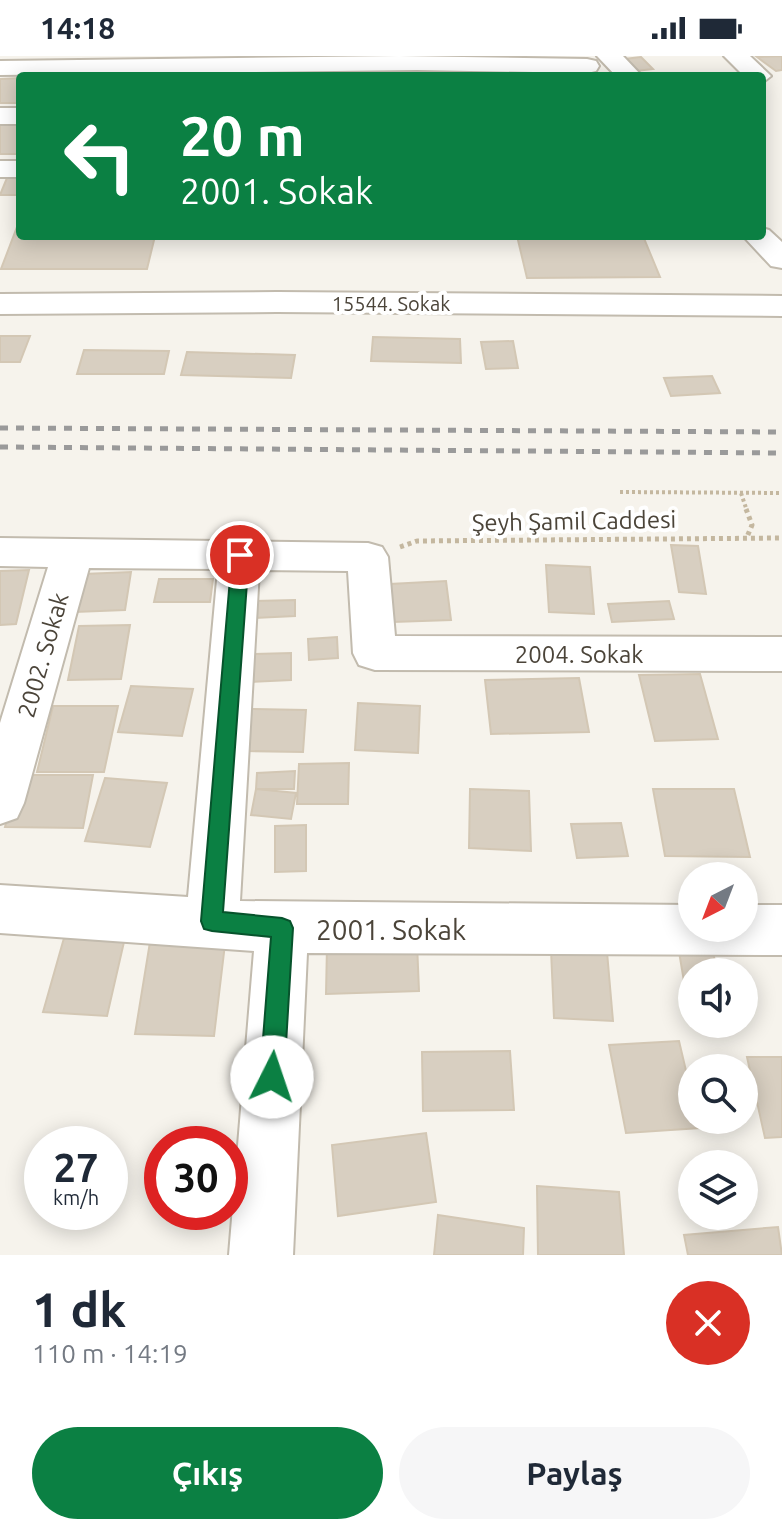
<!DOCTYPE html>
<html lang="tr">
<meta charset="utf-8">
<style>
body{margin:0;font-family:Ubuntu,sans-serif;background:#f6f6f7;color:#1f2937;height:100vh;display:flex;flex-direction:column;font-size:30px;white-space:nowrap}
*{box-sizing:border-box;margin:0}
p{font-size:26px;color:#747a83}
.icon{flex:none;width:44px;height:44px;fill:none;stroke:currentColor;stroke-width:2;stroke-linecap:round;stroke-linejoin:round}
.map{position:relative;height:1199px;overflow:hidden}
.drawer{display:flex;flex-direction:column;background:#fff;flex:1}
.drawer>*{flex:none}
.banner{position:absolute;left:16px;top:16px;width:750px;height:168px;border-radius:8px;box-shadow:0 4px 20px #0003;background:#0b8043;color:#fff;overflow:hidden}
.needle{width:52px;rotate:222deg}
.controls{position:absolute;left:678px;top:806px;display:grid;gap:16px}
.controls a{display:grid;place-items:center;width:80px;height:80px;border-radius:50%;background:#fff;box-shadow:0 4px 20px #0003;font-size:40px}
.speed{position:absolute;left:24px;top:1070px;display:flex;gap:16px;font-size:40px;font-weight:700;text-align:center}
.speed>*{display:grid;place-content:center;width:104px;height:104px;border-radius:50%;background:#fff;box-shadow:0 4px 20px #0003;line-height:1}
.speed small{font-size:20px;font-weight:400}
.speed .limit{border:12px solid #d22;background:#fff;color:#111}
.pin{position:absolute;display:grid;place-items:center;width:68px;height:68px;color:#fff;margin:-34px;border:4px solid #fff;border-radius:50%;box-shadow:0 2px 8px #0007}
.me{position:absolute;width:88px;margin:-44px;rotate:4deg;stroke-linejoin:round;filter:drop-shadow(0 0 6px #0008)}
.turn{display:flex;align-items:center;gap:28px;height:168px;padding:0 32px;font-size:36px}
.turn .icon{width:104px;height:104px;stroke-width:2.5}
.turn b{display:block;font-size:56px;line-height:68px}
.round{display:grid;place-items:center;flex:none;width:84px;height:84px;border-radius:42px;background:#f6f6f7}
.summary{display:flex;align-items:center;justify-content:space-between;height:136px;padding:0 32px}
h1{font-size:48px;font-weight:600;line-height:60px}
.button{display:flex;gap:16px;margin-top:auto;padding:16px 32px}
.button a{flex:1;height:92px;border-radius:48px;background:#0b8043;color:#fff;font-size:32px;font-weight:600;line-height:92px;text-align:center}
.button a+a{background:#f6f6f7;color:#1f2937}
.status{display:flex;justify-content:space-between;align-items:center;height:56px;padding:0 40px;background:#fff;direction:ltr}
.status svg{height:22px;fill:currentColor}
.map>svg:first-child{display:block}
</style>
<div class="status"><b>14:18</b><svg viewBox="0 0 49 12"><path d="M0 12V9h3v3zM5 12V6h3v6zM10 12V3h3v9zM15 12V0h3v12zM26 1h20v11H26zM47 4h2v5h-2z"/></svg></div>
<div class="map">
<svg width="782" height="1199" viewBox="0 0 782 1199">
<rect width="100%" height="100%" fill="#f6f3ec"/>
<!-- building -->
<path fill="#d8cfc1" stroke="#d3c7b4" stroke-width="2" d="M782 0V14L776 15 757 1Z
M641 1 653 13 636 15 624 3Z
M425 10 426 20H388V11Z
M457 13H510L511 20H458Z
M20 22V47H0V23Z
M0 69H20V98H0Z
M9 117H20V139H0Z
M20 163V180H155L147 213H1Z
M517 180H643L660 221 527 222Z
M0 280H30L20 306H0Z
M373 281 460 283 461 307 371 305Z
M513 285 518 312 486 313 481 286Z
M84 294 169 295 164 318H77Z
M187 296 295 299 291 322 181 319Z
M712 320 720 337 671 340 664 322Z
M671 489 698 490 706 538 679 536Z
M546 509 590 511 594 558 549 556Z
M29 514 16 568 0 569V515Z
M131 516 125 554 75 556 83 518Z
M159 523H213L210 546H154Z
M446 525 451 564 393 566 390 528Z
M295 544V560L254 562 255 545Z
M669 545 674 563 612 566 608 548Z
M130 569 121 623 68 624 79 570Z
M337 581 338 602 309 604 308 583Z
M291 597V624L249 626 250 598Z
M700 618 718 683 655 685 639 619Z
M579 622 589 676 491 678 485 624Z
M131 630 193 633 182 680 118 676Z
M358 647 420 650 418 697 355 694Z
M53 650H118L104 716H37Z
M252 653 306 654 303 696 247 695Z
M349 707 348 748H297L299 708Z
M295 715 294 733H256L257 717Z
M18 719H93L83 772 5 771Z
M105 722 167 727 150 791 85 785Z
M256 733 296 737 291 763 251 759Z
M470 733 529 735 531 795 469 792Z
M653 733H734L750 801 665 800Z
M621 767 628 800 577 802 571 768Z
M306 769V815L275 816V770Z
M64 882 124 886 107 960 43 956Z
M677 884 711 885 717 916H692V949H688Z
M150 886 225 888 214 980 135 978Z
M417 887 419 935 326 938 327 890Z
M551 894 607 896 613 965 554 962Z
M679 985 692 1040V1064H698L700 1072 626 1077 609 989Z
M510 995 514 1054 423 1055 422 996Z
M747 1001H782V1081L765 1082Z
M426 1077 436 1146 338 1160 332 1089Z
M537 1130 619 1136 624 1199H538Z
M438 1159 524 1172 523 1199H434Z
M778 1171 782 1199H688L684 1179Z"/>
<g fill="none" stroke-linecap="round" stroke-linejoin="round">
<!-- minor casing -->
<g stroke="#c2bbae" stroke-width="4">
<path id="minor" d="M399 0 587 3 596 5 599 10 596 15 587 17 417 14 0 19V5Z
M597 0H623L642 20H616Z
M724 0H750L771 20 762 27V20H744Z
M0 52H20V68H0Z
M0 105H20V121H0Z
M762 172 769 174 782 186V212L771 210 743 180H762Z
M277 236 782 240V260L277 256 0 258V238Z
M0 482 368 487 382 491 388 501 395 580 782 581V615L375 614 359 609 353 597 348 515 259 514 240 845 692 849V872H744V849H782V899L307 897 293 1199H229L254 895 0 877V829L188 841 218 513 89 512 24 747 17 762 0 768V667L48 511 0 510Z"/>
</g>
<!-- path-far1 -->
<path stroke="#c4b79f" stroke-width="4" stroke-dasharray="3 3" stroke-linecap="butt" d="M620 436 782 437
M741 437 747 455"/>
<!-- path -->
<path stroke="#c4b79f" stroke-width="5" stroke-dasharray="4 4" stroke-linecap="butt" d="M746 453 752 469 747 481
M400 491 417 485 782 482"/>
<!-- minor -->
<use href="#minor" fill="#fff" fill-rule="evenodd"/>
<!-- rail -->
<path stroke="#9a9a9a" stroke-width="5" stroke-dasharray="8 8" stroke-linecap="butt" d="M0 372 782 376
M0 391 782 397"/>
</g>
<!-- route -->
<path fill="#0b8043" stroke="#07532c" stroke-width="2" d="M240 493 249 499 223 856 282 862 290 865 293 872 284 1021 281 1029 272 1033 264 1029 260 1021 271 881 212 875 204 873 201 865 232 499Z"/>
<g text-anchor="middle" dominant-baseline="central" stroke-width="8" stroke-linejoin="round" paint-order="stroke">
<!-- far-street labels -->
<g font-size="20" fill="#4b4439" stroke="#fff">
<text x="391" y="247">15544. Sokak</text>
</g>
<!-- street labels -->
<g font-size="24" fill="#4b4439" stroke="#fff">
<text transform="translate(574 465) rotate(-1)">Şeyh Şamil Caddesi</text>
<text x="579" y="598">2004. Sokak</text>
<text transform="translate(43 599) rotate(-74)">2002. Sokak</text>
</g>
<!-- near-street labels -->
<g font-size="28" fill="#4b4439" stroke="#fff">
<text x="391" y="873">2001. Sokak</text>
</g>
</g>
</svg>
<div class="controls">
<a><svg class="needle" viewBox="-14 -14 28 28"><path d="M0-13l5 13h-10z" fill="#e53935"/><path d="M0 13l5-13h-10z" fill="#747a83"/></svg></a>
<a><svg class="icon" aria-label="sound" viewBox="0 0 24 24"><path d="M4 9h4l5-4v14l-5-4H4zM17 9q2 3 0 6"/></svg></a>
<a><svg class="icon" aria-label="search" viewBox="0 0 24 24"><circle cx="10" cy="10" r="6"/><path d="M15 15l6 6"/></svg></a>
<a><svg class="icon" aria-label="layers" viewBox="0 0 24 24"><path d="M12 4l9 5-9 5-9-5zM3 14l9 5 9-5"/></svg></a>
</div>
<div class="speed"><div>27<small>km/h</small></div><div class="limit">30</div></div>
<div class="pin" style="left:240px;top:499px;background:#d93025"><svg class="icon" aria-label="arrive" viewBox="0 0 24 24"><path d="M6 21V4h12l-3 4 3 4H6"/></svg></div>
<svg class="me" style="left:272px;top:1021px" viewBox="-20 -20 40 40"><circle r="19" fill="#fff"/><path d="M0-13L10 11 0 6-10 11z" fill="#0b8043"/></svg>
<div class="banner">
<div class="turn"><svg class="icon" aria-label="left" viewBox="0 0 24 24"><path d="M17 20v-9H6M10 6l-5 5 5 5"/></svg><div><b>20 m</b>2001. Sokak</div></div>
</div>
</div>
<section class="drawer">
<div class="summary"><div><h1>1 dk</h1><p>110 m · 14:19</p></div><a class="round" style="background:#d93025;color:#fff"><svg class="icon" aria-label="close" viewBox="0 0 24 24"><path d="M6 6l12 12M18 6L6 18"/></svg></a></div>
<div class="button"><a>Çıkış</a><a>Paylaş</a></div>
</section>
